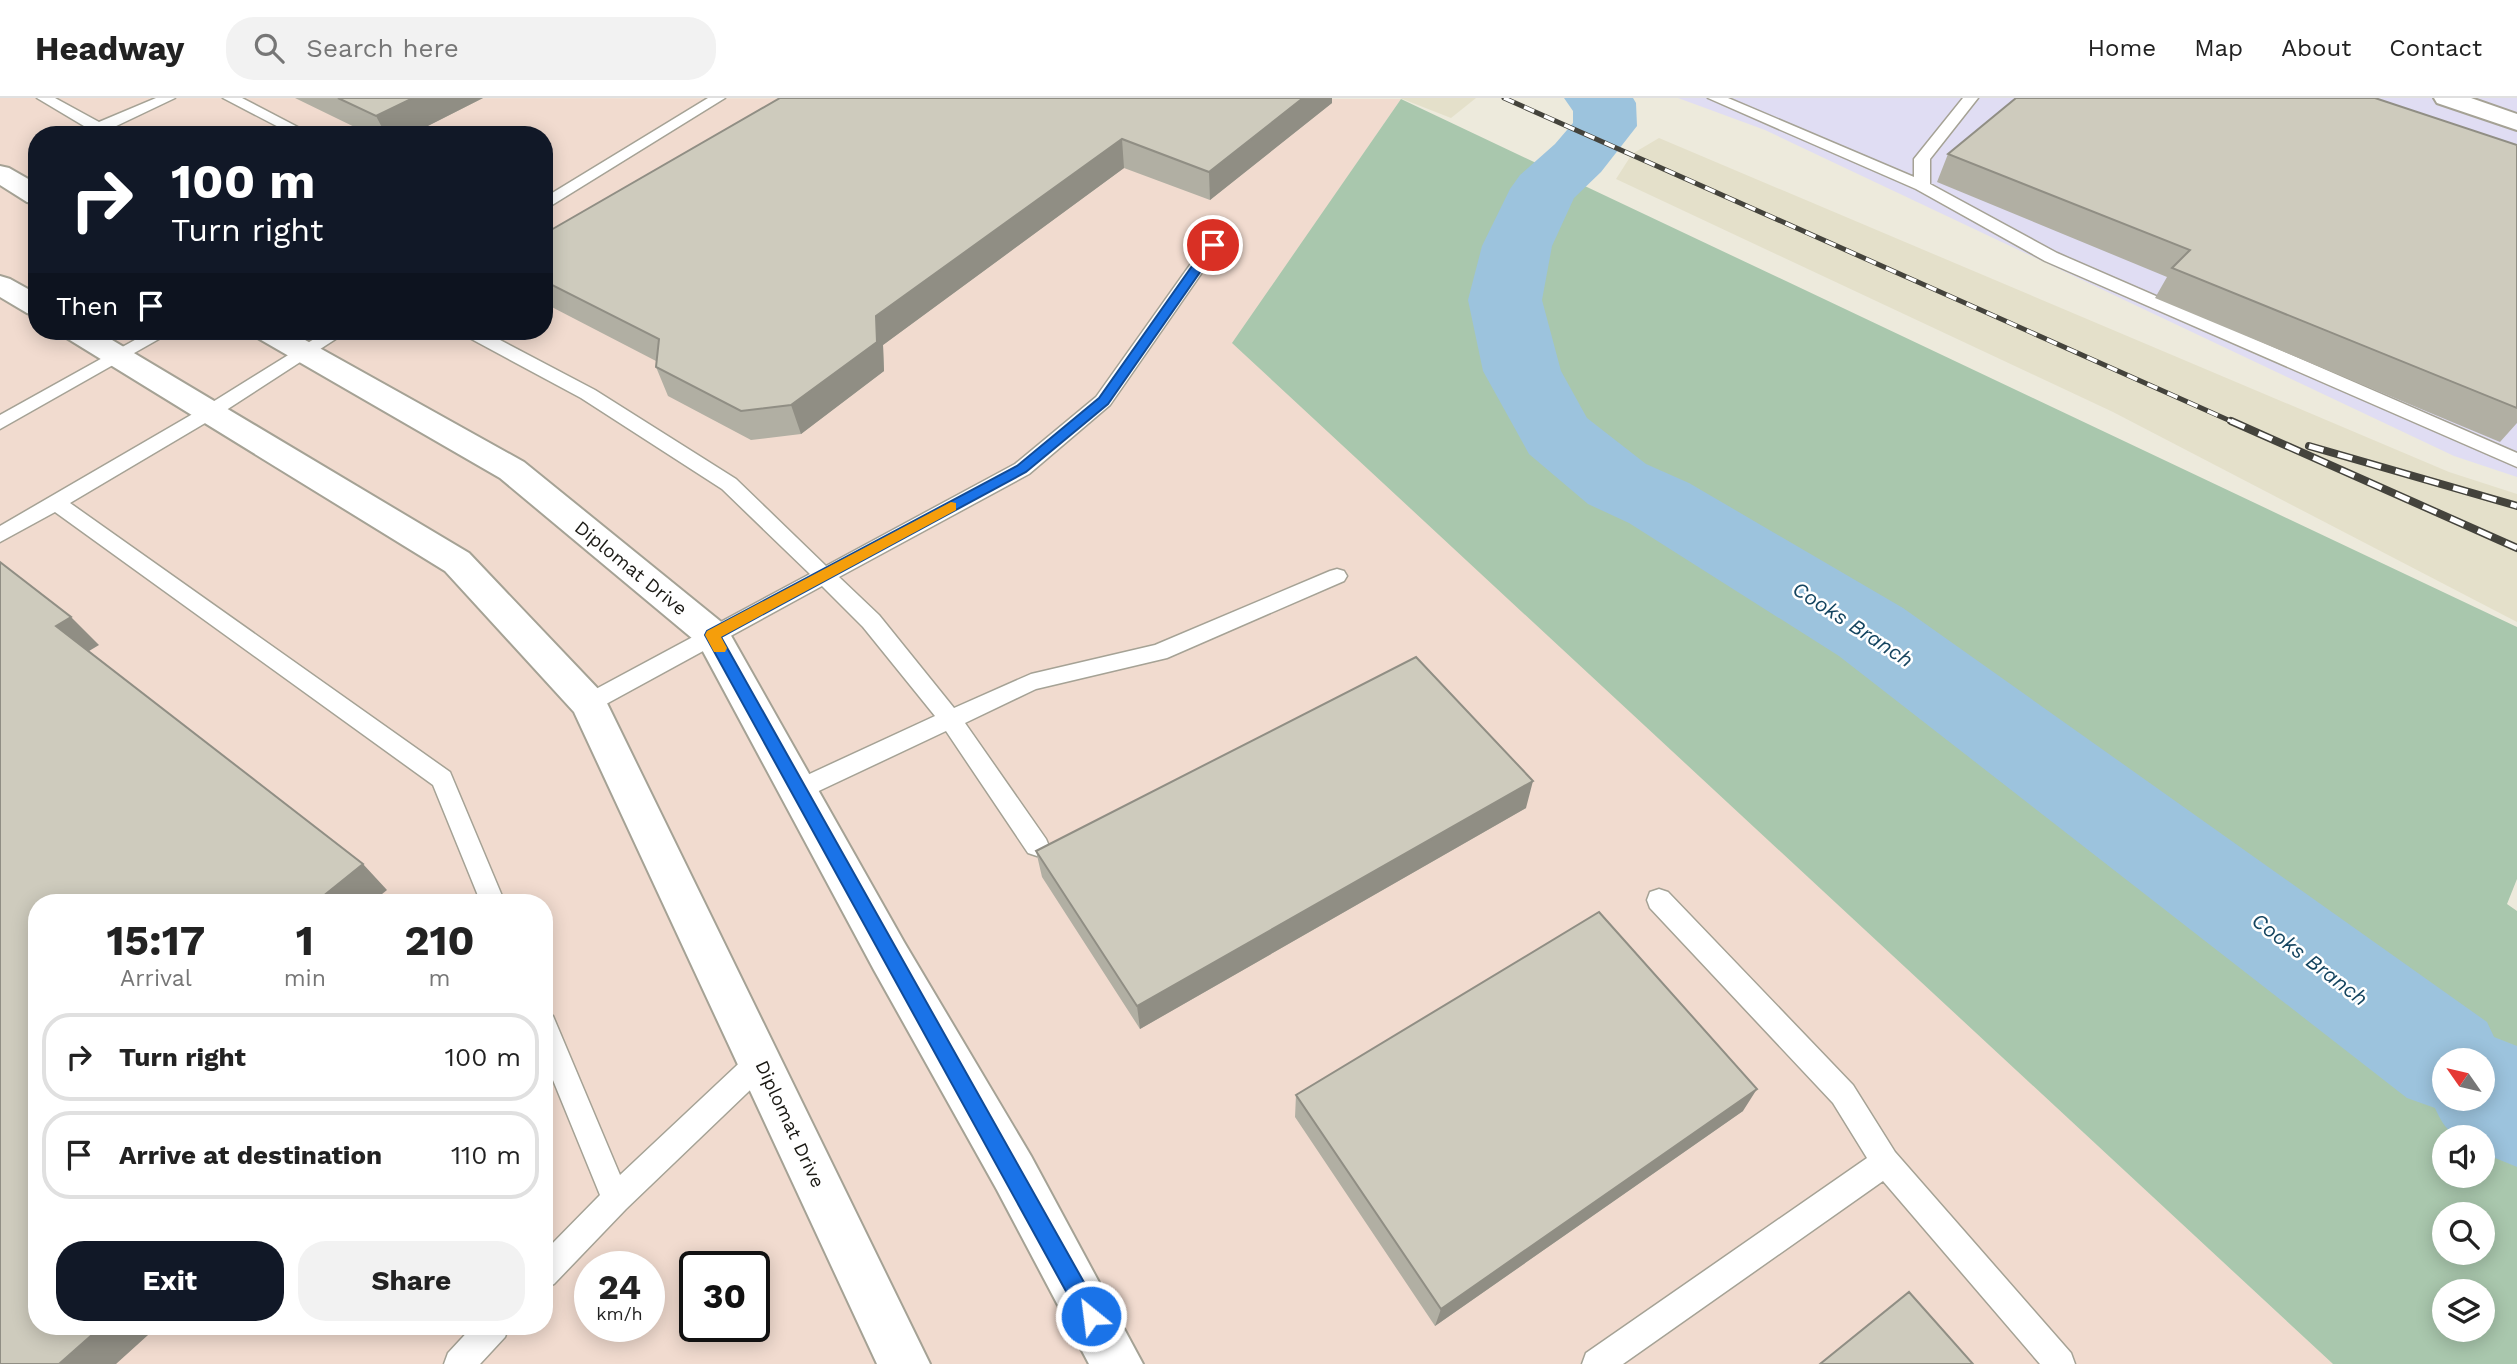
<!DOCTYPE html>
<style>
body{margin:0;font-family:"Work Sans",sans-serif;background:#f2f2f2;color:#222;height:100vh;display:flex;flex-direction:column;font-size:26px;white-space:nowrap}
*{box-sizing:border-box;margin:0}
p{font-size:23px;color:#767676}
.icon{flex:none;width:38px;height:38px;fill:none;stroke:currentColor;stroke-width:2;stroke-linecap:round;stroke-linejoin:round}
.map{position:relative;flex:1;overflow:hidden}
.sheet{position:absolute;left:28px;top:796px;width:525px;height:441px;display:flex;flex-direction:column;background:#fff;border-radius:28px;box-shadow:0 4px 18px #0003}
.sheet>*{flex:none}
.top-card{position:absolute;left:28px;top:28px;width:525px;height:214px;border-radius:28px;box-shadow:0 4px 18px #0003;background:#111827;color:#fff;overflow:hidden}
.needle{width:46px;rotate:304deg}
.controls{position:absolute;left:2432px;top:950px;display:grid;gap:14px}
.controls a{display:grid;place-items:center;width:63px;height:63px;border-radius:50%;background:#fff;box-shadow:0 4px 18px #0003;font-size:35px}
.speed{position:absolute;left:574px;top:1153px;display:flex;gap:14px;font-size:35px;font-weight:700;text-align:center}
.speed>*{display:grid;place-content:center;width:91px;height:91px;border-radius:50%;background:#fff;box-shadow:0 4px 18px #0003;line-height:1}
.speed small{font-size:18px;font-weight:400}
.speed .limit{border:4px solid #111;border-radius:10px;background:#fff;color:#111}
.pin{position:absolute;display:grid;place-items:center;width:60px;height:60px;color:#fff;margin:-30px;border:4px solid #fff;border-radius:50%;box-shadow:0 2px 7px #0007}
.me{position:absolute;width:77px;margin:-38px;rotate:331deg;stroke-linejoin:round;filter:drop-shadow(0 0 5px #0008)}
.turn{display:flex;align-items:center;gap:24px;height:147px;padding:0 28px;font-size:32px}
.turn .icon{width:91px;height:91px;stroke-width:2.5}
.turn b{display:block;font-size:49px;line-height:60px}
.then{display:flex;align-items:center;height:66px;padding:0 28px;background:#0003;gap:14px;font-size:26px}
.eta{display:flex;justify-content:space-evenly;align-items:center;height:119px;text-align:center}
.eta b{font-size:42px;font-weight:700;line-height:49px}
.primary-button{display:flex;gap:14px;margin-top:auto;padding:14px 28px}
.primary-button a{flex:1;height:80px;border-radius:28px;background:#111827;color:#fff;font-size:28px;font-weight:700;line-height:80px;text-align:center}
.primary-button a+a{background:#f2f2f2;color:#222}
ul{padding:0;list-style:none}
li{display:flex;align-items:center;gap:21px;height:88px;margin:0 14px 10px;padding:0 14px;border:4px solid #e0e0e0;border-radius:28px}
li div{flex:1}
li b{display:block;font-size:26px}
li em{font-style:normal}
header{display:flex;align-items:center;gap:42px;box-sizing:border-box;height:98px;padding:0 35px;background:#fff;border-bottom:2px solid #e0e0e0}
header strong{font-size:33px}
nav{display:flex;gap:38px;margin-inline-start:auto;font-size:24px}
.search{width:490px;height:63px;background:#f2f2f2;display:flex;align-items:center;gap:18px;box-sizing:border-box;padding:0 24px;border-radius:28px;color:#767676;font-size:26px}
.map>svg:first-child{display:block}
</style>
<header>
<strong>Headway</strong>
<div class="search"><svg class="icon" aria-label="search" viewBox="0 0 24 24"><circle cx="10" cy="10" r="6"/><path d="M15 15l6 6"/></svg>Search here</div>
<nav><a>Home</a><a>Map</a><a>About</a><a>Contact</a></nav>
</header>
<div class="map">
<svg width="2517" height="1266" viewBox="0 0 2517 1266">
<rect width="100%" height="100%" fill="#edeadc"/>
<!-- commercial -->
<path fill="#e0ddf3" d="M1678 0H2517V379L2454 358 1765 32Z"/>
<!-- industrial -->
<path fill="#f1dbcf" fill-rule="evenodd" d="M0 0 1401 1 1233 245 2333 1266H0ZM37 37H544V233H37ZM37 805H544V1228H37ZM590 1169H649V1228H590ZM695 1169H754V1228H695Z"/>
<!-- built -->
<path fill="#e4e0ca" d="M1400 0H1476L1451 20Z
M1659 40 2449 374 2517 396V524L2113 314 1616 81 1632 56Z"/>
<!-- green -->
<path fill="#a9c7ad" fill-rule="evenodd" d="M1401 1 2517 529V781L2507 806 2517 813V1266H2333L1232 245ZM2445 962H2483V1001H2445ZM2445 1040H2483V1078H2445ZM2445 1116H2483V1155H2445ZM2445 1194H2483V1232H2445Z"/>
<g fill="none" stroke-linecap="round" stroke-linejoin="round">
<!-- river -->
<path fill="#9cc3dd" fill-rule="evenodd" d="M1564 0H1633L1636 5 1637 28 1601 74 1574 100 1552 148 1542 202 1561 273 1587 320 1646 366 1689 385 1903 510 2487 924 2494 939 2517 948V1069L2483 1055V1040C2455 1040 2447 1037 2435 1010L2407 1000 1839 558 1629 425 1588 406 1529 356 1483 273 1468 202 1482 148 1510 91 1520 77 1555 46 1573 25V13ZM2445 962H2483V1001H2445Z"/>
<!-- service casing -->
<g stroke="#a5a295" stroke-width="3">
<path id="service" d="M37 0H55L99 24 156 0H175L110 31 118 37H99Z
M223 0H242L313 37H294Z
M708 0H725L544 112V100Z
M1708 0H1728L1914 79V61L1963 0H1978L1930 61V86L2057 155 2517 355V369L2045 163 1916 91Z
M1213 142 1221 147 1110 307 1029 376 839 479 879 517 954 610 1031 576 1155 547 1330 473 1337 471 1344 473 1347 478 1344 483 1167 560 1036 591 965 625 1046 741 1049 748 1046 755 1037 758 1028 755 946 633 806 699 798 702 790 699 786 692 790 685 935 618 863 529 822 488 597 611 589 614 581 611 578 605 581 599 810 476 722 391 581 300 464 237 461 233H483L595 292 736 381 826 468 1015 366 1096 299 1207 143Z
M151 233H173L0 331V317Z
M327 233H348L217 318 70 405 450 674 505 805H481L433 687 55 414 0 444V428L203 310Z
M1659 791 1668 794 1853 987 1895 1054 2071 1255 2075 1266H2040L1883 1083 1623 1266H1582L1586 1255 1867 1060 1833 1005 1650 810 1647 802 1650 794Z
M544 915 553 918 620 1077 750 955 760 951 770 955 773 964 770 973 626 1111 554 1186 544 1191V1154L600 1097 544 960Z
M473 1228H509L505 1239 480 1266H444L448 1255Z"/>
</g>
<!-- minor casing -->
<g stroke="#a5a295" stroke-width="4">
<path id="minor" d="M2434 0H2471L2517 16V32L2437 5Z
M0 68 9 70 37 86V106L27 104 0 87Z
M0 178 10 181 37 196V218L27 215 0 199Z
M61 233H97L469 455 602 595 930 1266H877L574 614 445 473 65 239Z
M252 233H289L524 364 725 527 904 844 1031 1058 1143 1266H1089L997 1092 874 872 699 546 500 380 256 239Z"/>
</g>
<!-- service -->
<use href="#service" fill="#fff" fill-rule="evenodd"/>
<!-- minor -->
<use href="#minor" fill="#fff" fill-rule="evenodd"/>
<!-- rail-far1 casing -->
<g stroke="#44433c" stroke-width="5">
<path id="rail-far1" d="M1504 0 2235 325"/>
</g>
<!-- rail casing -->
<g stroke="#44433c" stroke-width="8">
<path id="rail" d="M2231 323 2517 450
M2309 348 2517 408"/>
</g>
<!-- rail-far1 -->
<use href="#rail-far1" stroke="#fff" stroke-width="3.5" stroke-dasharray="11" stroke-linecap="butt"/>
<!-- rail -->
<use href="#rail" stroke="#fff" stroke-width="5" stroke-dasharray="15" stroke-linecap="butt"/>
</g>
<!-- wall -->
<path fill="#b1afa3" d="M295 0H483L410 37H371Z
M780 0H1332V5L1210 102 1124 70 883 247 884 273 801 336 751 342 668 298 656 269V263L544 205V136Z
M2517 47V325L2500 344 2155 200 2167 179 1937 84 1948 56Z
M1526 710 1140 931 1042 779 1036 753Z
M1296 997 1743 1013 1435 1228 1295 1019Z"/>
<!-- shaded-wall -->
<path fill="#908e84" d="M413 0H483L410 37H386L376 18Z
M1303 0H1332V5L1210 102 1209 74Z
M1122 41 1124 70 883 247 884 273 801 336 791 307 876 218Z
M71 519 99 547 84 556 56 528Z
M1533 683 1526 710 1140 931 1137 908Z
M363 766 387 792 371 805H327L322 799Z
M1757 991 1743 1013 1435 1228 1441 1211Z
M102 1228H158L116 1266H59Z"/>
<!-- building -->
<path fill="#cecbbd" stroke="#908e84" stroke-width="2" d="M338 0H413L376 18Z
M780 0H1303L1209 74 1122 41 876 218 877 244 791 307 741 313 656 269 659 241 544 183V136Z
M2016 0H2375L2517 47V310L2172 170 2190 152 1948 56Z
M0 464 71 519 56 528 363 766 322 799 329 805H37V1228H102L59 1266H0Z
M1416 559 1533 683 1137 908 1036 753Z
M1599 814 1757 991 1441 1211 1296 997Z
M1909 1194 1973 1266H1820Z"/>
<!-- route -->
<path fill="#1a73e8" stroke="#114b97" stroke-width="2" d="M1209 144 1219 147 1108 306 1026 374 721 539 1099 1211 1102 1218 1099 1226 1091 1229 1084 1226 705 537 707 533 1017 368 1099 300Z"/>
<!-- slow -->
<path fill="#f59e0b" d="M951 404 956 405V412L721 539 727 550 725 554H714L705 537 707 533Z"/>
<g text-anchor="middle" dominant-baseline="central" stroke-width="5" stroke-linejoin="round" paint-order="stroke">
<!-- street labels -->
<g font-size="19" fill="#1b1a15" stroke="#fff">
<text transform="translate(631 470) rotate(39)">Diplomat Drive</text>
<text transform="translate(790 1026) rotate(65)">Diplomat Drive</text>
</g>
<!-- water labels -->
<g font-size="21" font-style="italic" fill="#154560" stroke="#fff">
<text transform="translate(1853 526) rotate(33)">Cooks Branch</text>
<text transform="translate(2310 861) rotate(37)">Cooks Branch</text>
</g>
</g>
</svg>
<div class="controls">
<a><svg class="needle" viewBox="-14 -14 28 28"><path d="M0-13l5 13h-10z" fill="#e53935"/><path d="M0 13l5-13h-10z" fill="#767676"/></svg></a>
<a><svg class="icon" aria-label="sound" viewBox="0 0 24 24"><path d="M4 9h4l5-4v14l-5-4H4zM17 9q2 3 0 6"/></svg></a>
<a><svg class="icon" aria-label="search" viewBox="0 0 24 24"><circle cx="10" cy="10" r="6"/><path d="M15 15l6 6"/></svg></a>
<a><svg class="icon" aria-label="layers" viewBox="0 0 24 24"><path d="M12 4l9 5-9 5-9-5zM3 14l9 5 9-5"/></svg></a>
</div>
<div class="speed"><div>24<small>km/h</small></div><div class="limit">30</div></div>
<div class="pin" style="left:1213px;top:147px;background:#d93025"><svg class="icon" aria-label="arrive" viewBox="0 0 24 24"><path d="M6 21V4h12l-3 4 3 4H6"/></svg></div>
<svg class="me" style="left:1091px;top:1218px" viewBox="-20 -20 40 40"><circle r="17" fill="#1a73e8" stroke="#fff" stroke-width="3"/><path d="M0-11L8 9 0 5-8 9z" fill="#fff"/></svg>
<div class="top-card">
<div class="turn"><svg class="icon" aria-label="right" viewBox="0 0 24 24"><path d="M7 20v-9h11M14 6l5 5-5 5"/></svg><div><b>100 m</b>Turn right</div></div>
<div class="then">Then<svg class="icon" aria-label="arrive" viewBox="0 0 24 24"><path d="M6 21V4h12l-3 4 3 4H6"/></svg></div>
</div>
<section class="sheet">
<div class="eta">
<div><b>15:17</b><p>Arrival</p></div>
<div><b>1</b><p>min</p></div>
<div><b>210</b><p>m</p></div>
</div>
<ul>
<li><svg class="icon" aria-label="right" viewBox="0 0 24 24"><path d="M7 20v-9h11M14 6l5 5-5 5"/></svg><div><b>Turn right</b></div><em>100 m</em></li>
<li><svg class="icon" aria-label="arrive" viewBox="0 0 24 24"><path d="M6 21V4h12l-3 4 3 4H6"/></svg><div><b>Arrive at destination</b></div><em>110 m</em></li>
</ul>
<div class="primary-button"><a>Exit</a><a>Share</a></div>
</section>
</div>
